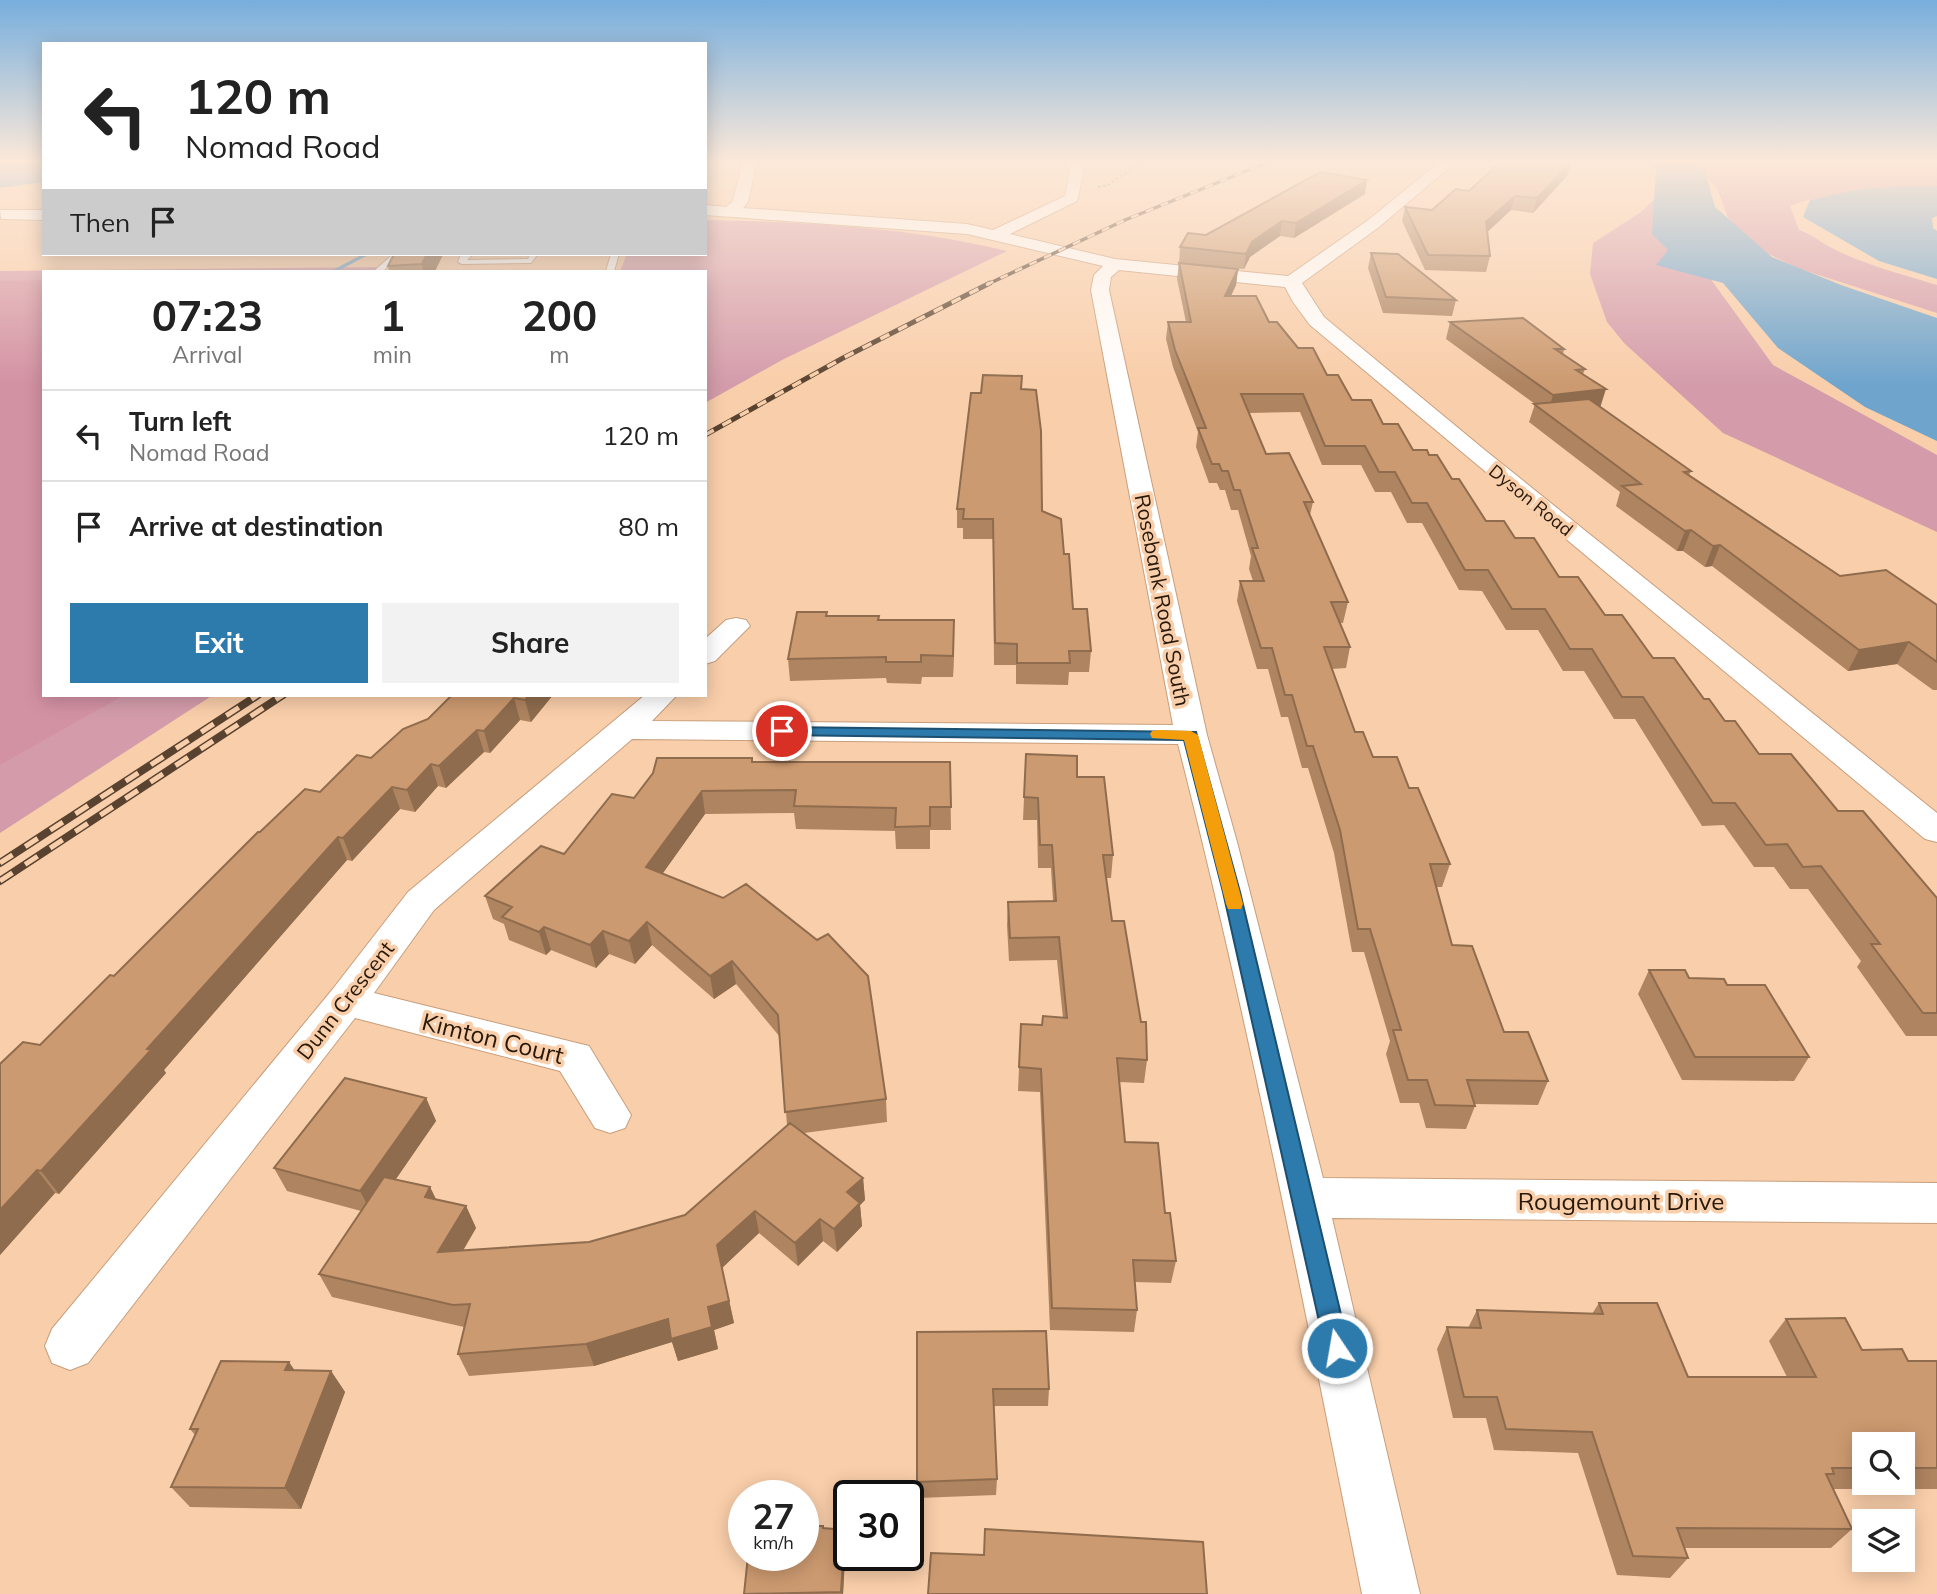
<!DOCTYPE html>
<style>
body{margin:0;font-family:Mulish,sans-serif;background:#f2f2f2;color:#222;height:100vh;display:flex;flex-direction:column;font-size:26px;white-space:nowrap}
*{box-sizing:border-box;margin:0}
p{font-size:23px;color:#767676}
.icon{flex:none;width:38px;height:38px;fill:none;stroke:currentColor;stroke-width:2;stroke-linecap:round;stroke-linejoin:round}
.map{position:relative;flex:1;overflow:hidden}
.side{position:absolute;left:42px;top:270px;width:665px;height:427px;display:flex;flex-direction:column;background:#fff;border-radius:0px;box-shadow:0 4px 18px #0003}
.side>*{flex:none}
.guide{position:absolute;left:42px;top:42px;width:665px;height:214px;border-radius:0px;box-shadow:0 4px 18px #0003;background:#fff;color:#222;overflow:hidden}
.fabs{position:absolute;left:1852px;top:1432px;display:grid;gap:14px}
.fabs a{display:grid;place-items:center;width:63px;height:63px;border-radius:0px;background:#fff;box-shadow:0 4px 18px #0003;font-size:35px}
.speed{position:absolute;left:728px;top:1480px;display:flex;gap:14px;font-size:35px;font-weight:700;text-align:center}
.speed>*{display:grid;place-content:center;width:91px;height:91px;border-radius:50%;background:#fff;box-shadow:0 4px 18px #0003;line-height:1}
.speed small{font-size:18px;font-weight:400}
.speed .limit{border:4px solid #111;border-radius:10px;background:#fff;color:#111}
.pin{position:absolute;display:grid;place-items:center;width:60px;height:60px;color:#fff;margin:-30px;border:4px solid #fff;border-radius:50%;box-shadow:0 2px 7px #0007}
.me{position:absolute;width:77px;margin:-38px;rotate:348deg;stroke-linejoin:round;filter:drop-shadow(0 0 5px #0008)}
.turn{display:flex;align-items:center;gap:24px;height:147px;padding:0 28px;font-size:32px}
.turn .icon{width:91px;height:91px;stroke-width:2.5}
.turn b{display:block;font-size:49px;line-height:60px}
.then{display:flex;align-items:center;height:66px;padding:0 28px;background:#0003;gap:14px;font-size:26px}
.eta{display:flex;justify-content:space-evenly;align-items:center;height:119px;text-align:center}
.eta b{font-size:42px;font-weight:700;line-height:49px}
.button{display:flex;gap:14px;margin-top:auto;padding:14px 28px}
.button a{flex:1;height:80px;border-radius:0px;background:#2d7aac;color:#fff;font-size:28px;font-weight:700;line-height:80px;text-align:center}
.button a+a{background:#f2f2f2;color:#222}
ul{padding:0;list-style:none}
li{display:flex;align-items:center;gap:21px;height:91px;padding:0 28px;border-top:2px solid #e0e0e0}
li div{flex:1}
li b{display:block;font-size:26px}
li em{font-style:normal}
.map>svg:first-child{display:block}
</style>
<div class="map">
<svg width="1937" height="1594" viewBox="0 0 1937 1594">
<rect width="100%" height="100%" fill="#f9ceaa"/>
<!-- green -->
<path fill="#d49cab" d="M1689 161H1937V190C1897 191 1826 190 1790 206L1799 230C1810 234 1818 240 1828 246 1861 264 1901 274 1937 285V313L1797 268 1735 237 1717 188Z
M1668 186 1699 263 1773 365 1937 455V532L1723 433 1624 343 1607 322 1590 274 1593 243 1641 212Z
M705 220C808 222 907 227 1007 251L782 360 705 403V271H620L627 254H705Z
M380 267V271H44V695H213L0 833V271Z"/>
<!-- forest -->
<path fill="#d392a4" d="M44 280V695H124L0 765V281Z"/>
<!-- water -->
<path fill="#6fa5cd" d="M0 161H44V182L0 188Z
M1644 161H1691L1705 170 1715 207 1772 257 1841 285 1937 318V441L1865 407 1778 348 1723 283 1656 265 1668 250 1652 234 1656 169Z
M1914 186H1937V216L1932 218 1933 228 1937 231V279L1879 261 1803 217 1810 200 1860 189Z"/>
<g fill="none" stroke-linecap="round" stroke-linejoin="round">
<!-- stream -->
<path fill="#6fa5cd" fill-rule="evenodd" d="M363 254H370L338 271H331Z"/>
<!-- lane casing -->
<g stroke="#c89e7c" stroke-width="2">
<path id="lane" d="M393 254H402L383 271H374Z
M461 254H473L467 260 528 259 530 254H538L531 263 462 264 458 262Z
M611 254H619L614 271H606Z"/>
</g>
<!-- street casing -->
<g stroke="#c89e7c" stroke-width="2">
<path id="street" d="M743 161H757L748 202 743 208 967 224 993 230 1065 196 1070 171 1066 161H1080L1084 171 1077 201 1010 234 1115 259 1288 276 1367 221 1441 161H1457L1379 227 1302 283 1324 317 1486 451 1937 813V842L1925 839 1310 325 1293 302 1285 287 1119 270 1111 277 1109 290 1207 735 1237 842 1323 1178 1937 1183V1223L1332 1218 1420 1594H1362C1305 1310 1250 1025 1178 744L632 739 434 910 374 993 589 1046 631 1115 625 1128 610 1133 595 1128 560 1071 355 1018 88 1363 70 1370 52 1363 45 1346 52 1329 332 990 408 892 645 695H677L652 721 1173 725 1091 290 1094 275 1103 266 967 234 705 215V205L726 207 733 201Z
M0 210H44V220L1 219Z
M736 618 746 620 750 626 715 661 705 664V639L726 620Z"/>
</g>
<!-- path -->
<path stroke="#987a60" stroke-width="2" stroke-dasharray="2.5 2.5" stroke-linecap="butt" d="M1098 187 1108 185 1143 161"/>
<!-- lane -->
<use href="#lane" fill="#fff" fill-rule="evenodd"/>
<!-- street -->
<use href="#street" fill="#fff" fill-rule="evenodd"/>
<!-- rail-far2 casing -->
<g stroke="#594330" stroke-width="3.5">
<path id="rail-far2" d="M986 285 1125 220 1271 161"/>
</g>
<!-- rail-far1 casing -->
<g stroke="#594330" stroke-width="5">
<path id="rail-far1" d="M705 435 843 358 990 283"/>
</g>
<!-- rail casing -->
<g stroke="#594330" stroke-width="8">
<path id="rail" d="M0 863 258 695
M0 881 283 695"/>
</g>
<!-- rail-far2 -->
<use href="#rail-far2" stroke="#f9ceaa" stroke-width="2.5" stroke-dasharray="8" stroke-linecap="butt"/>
<!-- rail-far1 -->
<use href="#rail-far1" stroke="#f9ceaa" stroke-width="3.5" stroke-dasharray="10" stroke-linecap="butt"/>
<!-- rail -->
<use href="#rail" stroke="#f9ceaa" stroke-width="5" stroke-dasharray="15" stroke-linecap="butt"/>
</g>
<!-- wall -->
<path fill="#af8460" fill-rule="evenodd" d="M1571 163 1567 176 1533 213 1511 210 1487 232 1490 256 1486 272 1425 270 1402 221 1405 207 1432 210 1469 191Z
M1365 194 1294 238 1280 236 1250 257 1244 269 1179 263 1180 247 1206 235Z
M1371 253 1456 300 1452 316 1383 313 1368 268Z
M443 255 435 271H389L388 266Z
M1179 263 1238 269 1236 285 1231 296 1269 322 1327 375 1352 400 1383 424 1413 450 1429 455 1452 479 1486 521 1515 538 1605 615 1653 658 1704 699 1759 754 1838 811 1937 898V1036H1906L1857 967 1861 961 1808 889H1790L1774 867H1754L1724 825 1702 826 1635 719H1614L1584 671H1563L1538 630H1506L1482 591 1459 590 1422 523H1407L1391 492H1375L1361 465H1322L1300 412 1249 413 1266 454 1313 502 1310 515 1348 602 1343 623H1340L1350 647 1346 668 1331 669 1355 732 1373 757 1409 788 1450 864 1442 887H1436L1452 945 1504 1032 1548 1081 1538 1105 1475 1104V1106L1466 1129 1426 1128 1419 1103H1400L1386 1054 1390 1041 1364 952H1352L1334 853 1308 768H1302L1288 717H1281L1268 669H1257L1237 601 1240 581H1253L1249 569 1251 556 1238 510H1231L1225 490H1220L1217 483H1209L1196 447 1198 432 1173 367 1166 339 1168 322H1186L1177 279Z
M1450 322 1564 349 1563 355 1585 369 1583 374 1600 407 1691 471 1689 475 1840 576 1937 605V690H1933L1897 664 1848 671 1712 566 1705 567 1683 551H1677L1616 506 1620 492 1529 422 1535 404 1446 339Z
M1021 389 1042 511 1064 554 1073 609 1091 651 1089 672H1069L1068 685 1016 684V665H994L993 539H963V528H957V509L981 393Z
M879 620 954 642 953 677H922L921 684 887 683 886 678 790 681 788 659Z
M452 695H553L531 722 520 720 490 753 484 752 446 788 438 786 415 812 400 809 352 861 347 860 164 1070 166 1073 59 1194 55 1193 0 1255 40 1045 114 976 260 832 428 719Z
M1026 754 1077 777 1113 855 1111 878H1106L1112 921 1147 1060 1144 1083 1119 1082 1125 1142 1165 1213 1176 1261 1171 1283 1135 1282 1137 1310 1134 1332 1050 1330 1040 1092 1018 1091 1021 1024 1042 1025 1063 1018 1057 960 1009 961 1007 925 1008 902 1053 901 1051 868H1038L1037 820H1023Z
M752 758 753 762H950L951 830H930V849H896L895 831 796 829 794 813 705 814 662 874 886 1099 887 1122 804 1133 863 1178 865 1200 860 1205 862 1226 837 1252 823 1241 798 1266 759 1233 722 1268 734 1323 714 1330 718 1349 678 1361 672 1342 594 1366 469 1376 458 1354 464 1327 332 1297 319 1274 361 1211 287 1191 274 1168 426 1098 436 1121 395 1179 430 1187 436 1199 466 1206 476 1228 463 1250 589 1242 685 1215 787 1125 780 1037 736 984 714 999 652 945 635 964 609 954 596 968 551 950 546 955 509 940 504 924 493 919 485 896 564 854 634 798Z
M1649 970 1727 985 1809 1057 1794 1081 1682 1080 1638 994Z
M1599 1303 1688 1377H1787L1769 1341 1786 1319 1862 1350 1908 1361H1937V1489H1833L1852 1529 1831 1548H1684L1688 1558 1670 1578 1617 1575 1578 1453 1494 1450 1486 1418H1453L1437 1349 1447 1327 1468 1328 1477 1310 1592 1314ZM1864 1444H1902V1482H1864Z
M917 1332 1049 1389 1048 1406H994L997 1479 996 1495 918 1498Z
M295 1370 331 1371 345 1392 301 1509 190 1507 171 1487 195 1435 190 1429Z
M823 1528 845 1530 846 1540 843 1594H744Z"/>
<!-- shaded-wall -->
<path fill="#8f6c4e" d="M1571 163 1567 176 1533 213 1537 198Z
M1367 180 1365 194 1294 238 1296 223Z
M1515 196 1511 210 1482 237 1486 222Z
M1282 221 1280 236 1250 257 1244 269 1246 254 1252 242Z
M427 254H443L435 271H423L422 264Z
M1238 269 1236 285 1223 312 1225 296Z
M1606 389 1600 408 1548 413 1553 395Z
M1691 530 1683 551H1677L1685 531Z
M1720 545 1712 566 1705 567 1713 546Z
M954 620V642L953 677V656Z
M1909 642 1897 664 1848 671 1859 650Z
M529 695H553L531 722 525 700Z
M514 698 520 720 490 753 484 731Z
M477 730 484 752 446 788 439 766Z
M431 764 438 786 415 812 407 790Z
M392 787 400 809 352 861 343 838Z
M702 791 705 814 651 890 646 867Z
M338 837 347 860 164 1070 166 1073 59 1194 41 1171 147 1049Z
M647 922 652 945 635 964 629 941Z
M544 927 551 950 546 955 539 932Z
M603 931 609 954 596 968 590 945Z
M732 961 736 984 714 999 710 976Z
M426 1098 436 1121 372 1214 360 1191Z
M37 1170 55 1193 0 1255V1210Z
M863 1178 865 1200 860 1205 862 1226 837 1252 834 1229 847 1192Z
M430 1187 441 1210 425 1197Z
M466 1206 476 1228 449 1275 438 1252Z
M755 1211 759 1233 722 1268 734 1323 714 1330 718 1349 678 1361 672 1342 594 1366 586 1344 708 1307 717 1245Z
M820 1219 823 1241 798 1266 795 1243Z
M289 1362 304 1384 285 1370Z
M331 1371 345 1392 301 1509 285 1488Z
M845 1530 846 1540 843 1594H842Z"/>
<!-- building -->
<path fill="#cc9a70" stroke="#8f6c4e" stroke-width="2" d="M1502 161H1558L1571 163 1537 198 1515 196 1486 222 1490 256 1428 255 1405 207 1432 210 1456 189 1469 191Z
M1320 172 1367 180 1296 223 1282 221 1252 242 1246 254 1180 247 1188 233 1206 235Z
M1371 253 1398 254 1456 300 1386 297Z
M394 254H427L422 264 388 266Z
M1179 263 1238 269 1225 296H1256L1269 322H1277L1298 348H1313L1327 375H1338L1352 400H1371L1383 424H1398L1413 450H1427L1429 455H1437L1452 479H1459L1486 521H1504L1515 538H1534L1559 577H1578L1605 615H1622L1653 658H1674L1704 699H1709L1725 721H1735L1759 754H1791L1838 811H1863L1937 898V1013H1923L1871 944H1880L1821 866 1803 867 1787 844 1766 845 1735 803H1713L1643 697H1622L1592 649H1570L1545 609H1512L1488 570H1465L1427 503H1412L1395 472H1379L1365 446H1325L1303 394H1241L1266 454 1289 453 1313 502H1304L1348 602H1331L1350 647H1324L1355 732H1363L1373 757H1397L1409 788H1418L1450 864H1430L1452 945 1472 946 1504 1032H1528L1548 1081 1467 1080 1475 1106 1435 1105 1427 1080H1408L1393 1030H1401L1370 929H1358L1340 830 1313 746H1307L1292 695H1285L1272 648H1261L1240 581H1264L1252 548H1258L1240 490H1234L1228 471H1222L1219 464H1212L1198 428H1206L1175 350 1168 322H1191Z
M1523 318 1564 349H1555L1585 369 1576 370 1606 389 1553 395 1450 322Z
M983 375 1022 376 1021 389 1036 390 1041 431 1042 511 1061 519 1064 554H1069L1073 609H1087L1091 651H1069L1070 663H1017V644L995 643 993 519H963L964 509H957L971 393H981Z
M1589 399 1691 471 1684 472 1840 576 1886 570 1937 605V662L1909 642 1859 650 1720 545 1713 546 1691 530 1685 531 1622 486 1641 484 1534 404Z
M797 612H827L826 616H879L878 620H954L953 656 921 655V662H886V657L788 659Z
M452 695H529L525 700 514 698 484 731 477 730 439 766 431 764 407 790 392 787 343 838 338 837 147 1049 151 1050 41 1171 37 1170 0 1210V1064L23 1042 40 1045 110 975 114 976 258 832H260L305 789 320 792 357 755 371 758 403 729 428 719Z
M1026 754 1077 756V777H1104L1113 855H1103L1112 921H1124L1141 1022H1146L1147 1060 1117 1058 1125 1142 1158 1143 1165 1213H1170L1176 1261 1133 1260 1137 1310 1052 1308 1041 1069 1019 1067 1021 1024 1042 1025 1043 1016 1067 1018 1059 937 1010 938 1008 902 1056 901 1052 845H1040L1038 798 1024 797Z
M657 758H752V762H950L951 807H930V826L895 827 896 808 794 806 796 790 702 791 646 867 723 898 746 884 817 940 828 934 868 976 886 1099 785 1112 778 1015 732 961 710 976 647 922 629 941 603 931 590 945 544 927 539 932 502 917 512 907 485 896 541 846 564 854 612 794 634 798 653 773Z
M1649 970H1685L1689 978 1724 979 1727 985H1765L1809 1057H1695Z
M345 1078 426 1098 360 1191 274 1168Z
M790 1123 863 1178 847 1192 860 1203 834 1229 820 1219 795 1243 755 1211 717 1245 729 1301 708 1307 712 1327 671 1339 668 1319 586 1344 458 1354 470 1304 453 1305 319 1274 384 1177 430 1187 425 1197 466 1206 438 1252 589 1242 685 1215Z
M1599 1303H1657L1688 1377H1816L1786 1319 1845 1318 1862 1350 1902 1349 1908 1361H1937V1468H1902V1444H1864V1468H1832L1834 1474H1826L1852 1529 1677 1528 1688 1558 1633 1556 1592 1432 1506 1429 1497 1397H1464L1447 1327 1481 1328 1477 1310 1603 1314Z
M1046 1331 1049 1389H993L997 1479 917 1482V1332Z
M221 1361 289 1362 285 1370 331 1371 285 1488 171 1487 198 1429H190Z
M803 1526H823V1528L845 1530 841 1592 744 1594 748 1556H803Z
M985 1529 1203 1542 1207 1594H928L931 1553 984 1555Z"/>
<!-- sky -->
<linearGradient id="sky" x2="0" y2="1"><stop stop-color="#77aedd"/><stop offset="0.42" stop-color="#fce9d9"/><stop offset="1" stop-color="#fce9d9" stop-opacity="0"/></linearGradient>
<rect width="1937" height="384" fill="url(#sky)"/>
<!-- route -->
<path fill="#2d7aac" stroke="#1d4f70" stroke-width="2" d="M782 727 1196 732 1240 892 1349 1348 1346 1357 1337 1360 1329 1357 1325 1348 1223 892 1184 740 776 735 774 731Z"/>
<!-- slow -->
<path fill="#f59e0b" d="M1158 730 1191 731 1198 735 1243 904 1241 909H1228L1226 904 1184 740 1152 738 1150 734 1152 731Z"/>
<g text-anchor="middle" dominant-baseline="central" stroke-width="7" stroke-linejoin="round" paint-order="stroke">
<!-- far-street labels -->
<g font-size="18" fill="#27180a" stroke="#f9ceaa">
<text transform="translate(1531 500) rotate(39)">Dyson Road</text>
</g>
<!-- street labels -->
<g font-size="21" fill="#27180a" stroke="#f9ceaa">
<text transform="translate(1163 600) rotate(79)">Rosebank Road South</text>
<text transform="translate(345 1000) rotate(-52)">Dunn Crescent</text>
</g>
<!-- near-street labels -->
<g font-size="24" fill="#27180a" stroke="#f9ceaa">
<text transform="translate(493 1038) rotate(14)">Kimton Court</text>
<text x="1621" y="1201">Rougemount Drive</text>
</g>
</g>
</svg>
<div class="fabs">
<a><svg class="icon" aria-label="search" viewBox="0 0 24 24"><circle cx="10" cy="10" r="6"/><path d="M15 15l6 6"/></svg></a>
<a><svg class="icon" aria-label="layers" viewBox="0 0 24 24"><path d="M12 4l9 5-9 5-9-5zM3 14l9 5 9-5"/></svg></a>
</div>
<div class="speed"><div>27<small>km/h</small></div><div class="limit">30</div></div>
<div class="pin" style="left:782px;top:731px;background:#d93025"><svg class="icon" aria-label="arrive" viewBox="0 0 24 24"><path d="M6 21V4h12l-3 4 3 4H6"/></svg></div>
<svg class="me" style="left:1337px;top:1348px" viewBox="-20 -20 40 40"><circle r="17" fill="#2d7aac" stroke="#fff" stroke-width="3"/><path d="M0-11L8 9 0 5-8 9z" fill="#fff"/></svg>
<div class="guide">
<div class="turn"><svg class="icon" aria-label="left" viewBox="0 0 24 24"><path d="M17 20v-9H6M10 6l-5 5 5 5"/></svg><div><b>120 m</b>Nomad Road</div></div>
<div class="then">Then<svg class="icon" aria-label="arrive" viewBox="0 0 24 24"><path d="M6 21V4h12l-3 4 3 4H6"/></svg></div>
</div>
<section class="side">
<div class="eta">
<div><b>07:23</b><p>Arrival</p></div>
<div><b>1</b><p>min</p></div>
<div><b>200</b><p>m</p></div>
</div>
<ul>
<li><svg class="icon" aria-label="left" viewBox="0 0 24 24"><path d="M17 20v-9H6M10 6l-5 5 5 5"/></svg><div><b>Turn left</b><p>Nomad Road</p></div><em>120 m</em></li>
<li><svg class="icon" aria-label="arrive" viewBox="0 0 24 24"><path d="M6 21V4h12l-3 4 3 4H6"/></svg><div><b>Arrive at destination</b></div><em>80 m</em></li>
</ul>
<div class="button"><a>Exit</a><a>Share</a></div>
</section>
</div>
